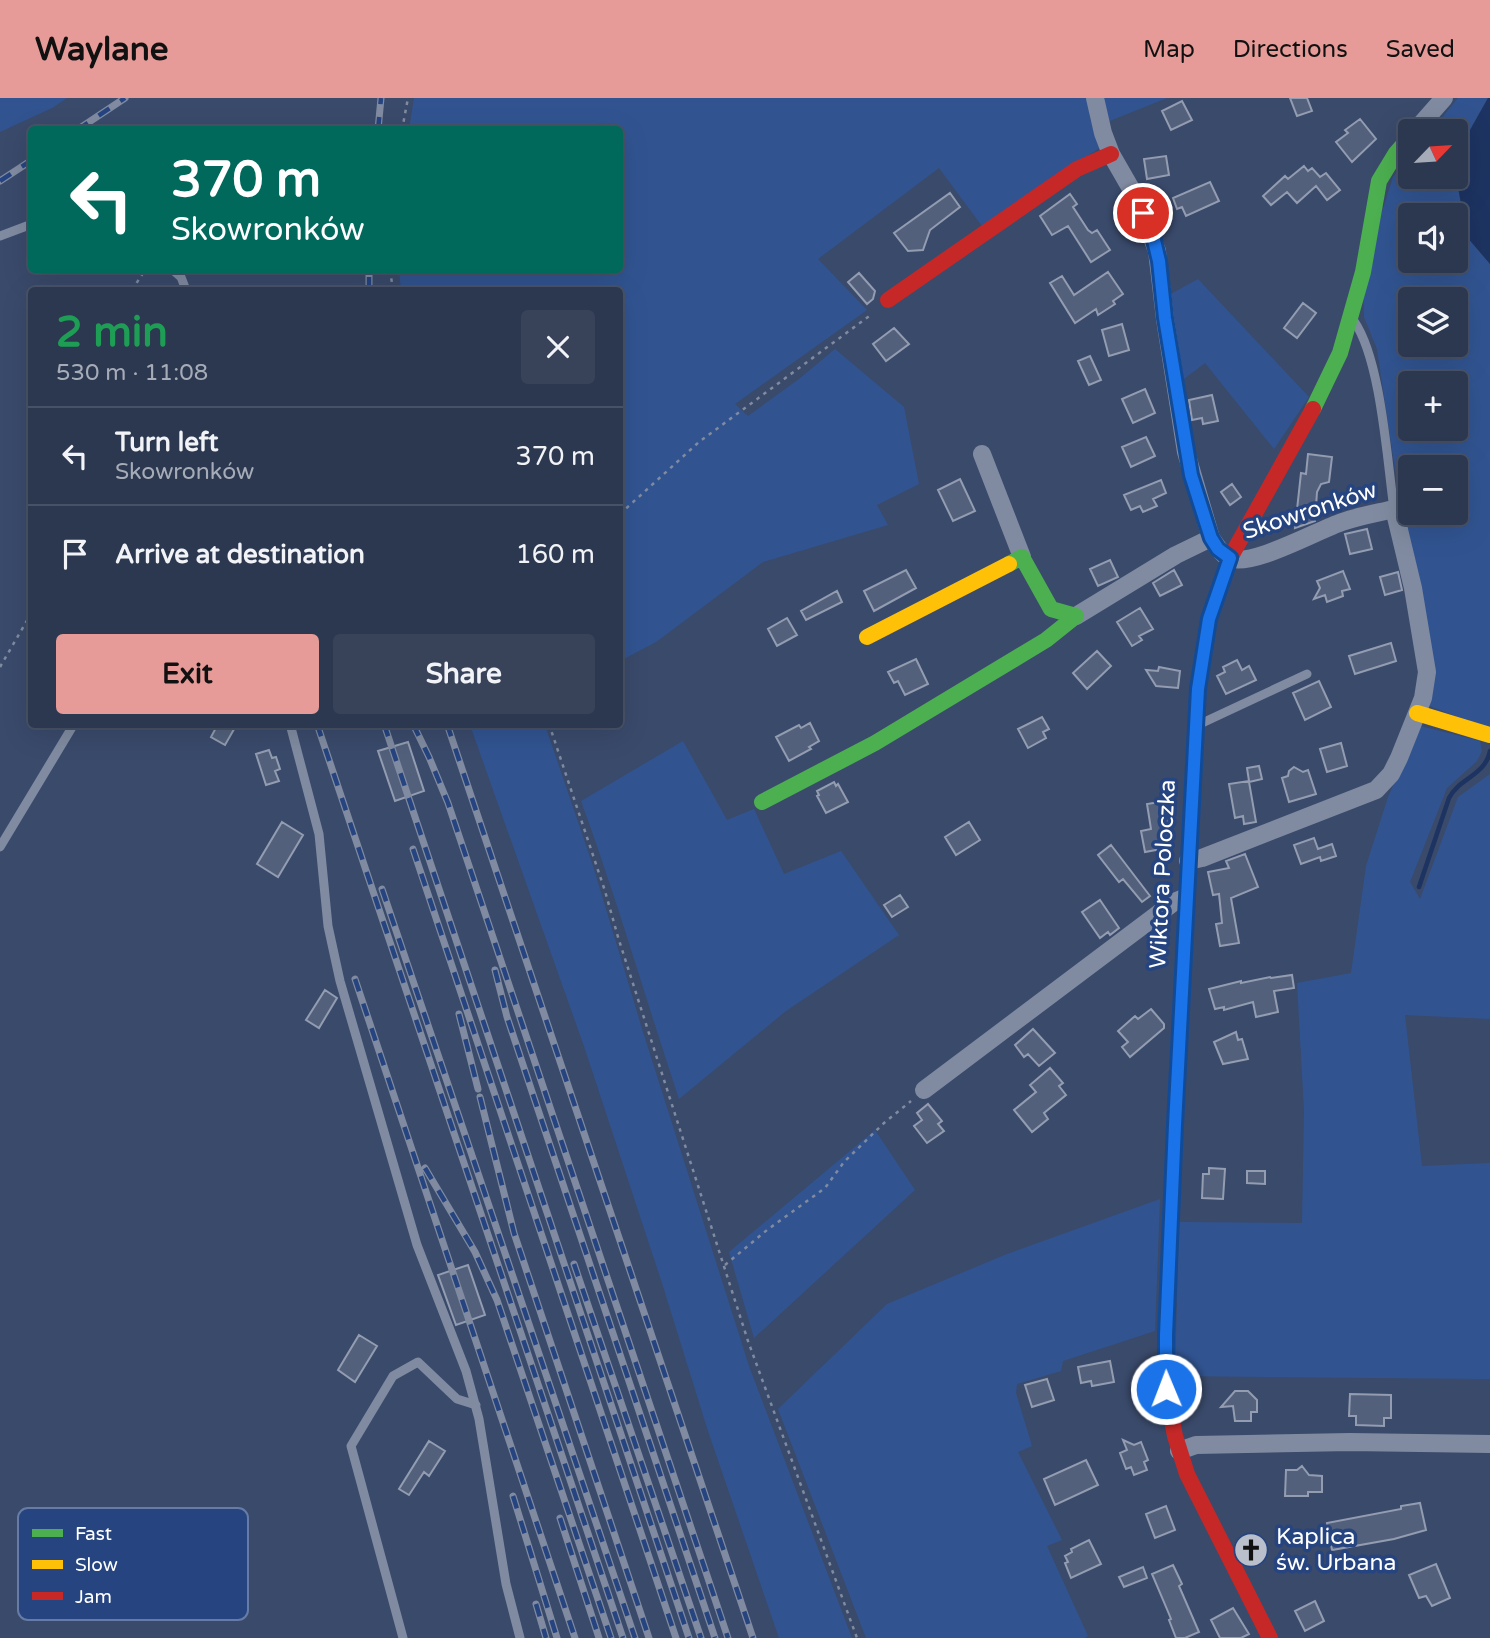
<!DOCTYPE html>
<meta charset="utf-8">
<style>
body{margin:0;font-family:"Varela Round",sans-serif;background:#38435a;color:#f1f3f6;height:100vh;display:flex;flex-direction:column;font-size:26px;white-space:nowrap}
*{box-sizing:border-box;margin:0}
p{font-size:23px;color:#a6acb7}
.icon{flex:none;width:38px;height:38px;fill:none;stroke:currentColor;stroke-width:2;stroke-linecap:round;stroke-linejoin:round}
.map{position:relative;flex:1;overflow:hidden}
.sheet{position:absolute;left:28px;top:189px;width:595px;height:441px;display:flex;flex-direction:column;background:#2c3850;border-radius:7px;box-shadow:0 7px 28px #0002,0 0 0 2px #485267}
.sheet>*{flex:none}
.hud{position:absolute;left:28px;top:28px;width:595px;height:147px;border-radius:7px;box-shadow:0 7px 28px #0002,0 0 0 2px #485267;background:#00695c;color:#fff;overflow:hidden}
.needle{width:46px;rotate:65deg}
.buttons{position:absolute;left:1398px;top:21px;display:grid;gap:14px}
.buttons a{display:grid;place-items:center;width:70px;height:70px;border-radius:7px;background:#2c3850;box-shadow:0 7px 28px #0002,0 0 0 2px #485267;font-size:35px}
.pin{position:absolute;display:grid;place-items:center;width:60px;height:60px;color:#fff;margin:-30px;border:4px solid #fff;border-radius:50%;box-shadow:0 2px 7px #0007}
.me{position:absolute;width:77px;margin:-38px;rotate:359deg;stroke-linejoin:round;filter:drop-shadow(0 0 5px #0008)}
.turn{display:flex;align-items:center;gap:24px;height:147px;padding:0 28px;font-size:32px}
.turn .icon{width:91px;height:91px;stroke-width:2.5}
.turn b{display:block;font-size:49px;line-height:60px}
.round{display:grid;place-items:center;flex:none;width:74px;height:74px;border-radius:7px;background:#38435a}
.headline{display:flex;align-items:center;justify-content:space-between;height:119px;padding:0 28px}
h1{font-size:42px;font-weight:800;line-height:52px;color:#1e9e55}
.primary-button{display:flex;gap:14px;margin-top:auto;padding:14px 28px}
.primary-button a{flex:1;height:80px;border-radius:7px;background:#e69b98;color:#111;font-size:28px;font-weight:800;line-height:80px;text-align:center}
.primary-button a+a{background:#38435a;color:#f1f3f6}
ul{padding:0;list-style:none}
li{display:flex;align-items:center;gap:21px;height:98px;padding:0 28px;border-top:2px solid #485267}
li div{flex:1}
li b{display:block;font-size:26px}
li em{font-style:normal}
header{display:flex;align-items:center;gap:42px;box-sizing:border-box;height:98px;padding:0 35px;background:#e69b98;color:#111}
header strong{font-size:33px}
nav{display:flex;gap:38px;margin-inline-start:auto;font-size:24px}
.map>svg:first-child{display:block}
</style>
<header>
<strong>Waylane</strong>
<nav><a>Map</a><a>Directions</a><a>Saved</a></nav>
</header>
<div class="map">
<svg width="1490" height="1540" viewBox="0 0 1490 1540">
<rect width="100%" height="100%" fill="#3a4a6b"/>
<!-- green -->
<path fill="#315491" fill-rule="evenodd" d="M0 0H67L52 10 0 34Z
M414 0H1088L1090 20 1101 49 982 128 939 70 818 161 867 212 735 306 748 318 799 281 835 251 904 309 919 386 877 407 888 427 763 464 656 544 620 563V428L625 422 620 418V192H401L399 172H620V32L409 31Z
M1101 0H1167L1107 24Z
M1458 0H1488L1456 57V33H1431Z
M1410 58V79L1456 78 1467 139 1490 166V632L1430 608 1377 251 1364 219 1363 174 1393 79ZM1410 117H1456V163H1410ZM1410 201H1456V247H1410ZM1410 285H1456V331H1410ZM1410 369H1456V415H1410Z
M1198 181 1309 299 1274 351 1205 265 1180 284 1169 197Z
M470 627H545L593 768 643 934 749 1268 852 1540H779L708 1333 661 1182 585 951Z
M1420 628 1480 643 1482 653 1477 663 1447 690 1410 784 1420 801 1458 699 1490 676V921L1405 917 1422 1068 1490 1065V1281L1175 1278 1179 1124 1302 1125 1304 1012 1297 885 1351 875 1366 768 1388 699Z
M683 643 727 722 754 711 784 776 841 753 899 837 786 913 679 1001C646 902 617 801 581 703Z
M875 1032 915 1092 754 1240 729 1154Z
M1160 1101 1155 1233 1063 1263 1061 1273 1017 1286 1016 1295 1032 1348 1018 1354 1062 1442 1047 1448 1088 1538 1085 1540H866L778 1311 887 1206 1007 1156Z"/>
<!-- water -->
<path fill="#1d3361" d="M1488 0H1490V166L1467 139 1456 78V57Z"/>
<g fill="none" stroke-linecap="round" stroke-linejoin="round">
<!-- stream -->
<path stroke="#1d3361" stroke-width="4.5" d="M1419 789 1449 700C1459 680 1485 678 1490 653"/>
</g>
<!-- building -->
<path fill="#52607b" stroke="#939cb0" stroke-width="2" d="M1290 0H1307L1312 13 1297 18Z
M1182 3 1192 22 1171 32 1162 13Z
M1360 21 1376 41 1352 64 1336 44 1348 35 1345 32Z
M1166 58 1169 77 1147 81 1144 61Z
M1304 68 1308 73 1312 70 1320 79 1326 75 1340 92 1327 102 1316 88 1297 105 1287 94 1271 107 1263 98 1285 78 1288 81Z
M1210 84 1219 103 1186 118 1182 109 1177 111 1173 100Z
M950 95 960 109 930 132 923 152 908 153 894 135Z
M1070 96 1077 106 1073 109 1088 132 1092 135 1097 132 1110 152 1091 164 1068 128 1052 137 1040 118Z
M1108 174 1123 196 1113 203 1115 206 1098 217 1096 211 1075 225 1050 185 1062 178 1074 197Z
M859 175 875 193 873 201 867 206 848 184Z
M1303 205 1316 215 1297 240 1284 230Z
M1122 226 1129 252 1109 258 1102 232Z
M894 230 909 246 886 263 873 246Z
M1090 258 1101 282 1089 287 1078 263Z
M1145 291 1155 315 1133 325 1122 301Z
M1212 297 1218 323 1203 326 1202 320 1192 322 1189 302Z
M1146 339 1155 358 1131 369 1122 349Z
M1308 356 1332 359 1329 384 1321 386 1317 394 1315 423 1295 430 1301 375 1306 376Z
M960 381 975 413 953 423 938 392Z
M1161 382 1166 395 1153 401 1157 408 1143 414 1140 408 1131 412 1124 397Z
M1232 386 1241 399 1230 407 1221 394Z
M1367 431 1372 451 1350 456 1345 436Z
M1110 462 1118 479 1098 488 1090 471Z
M906 472 916 490 874 513 864 493Z
M1174 472 1182 487 1160 498 1153 485Z
M1343 473 1350 491 1342 493 1343 498 1327 504 1325 497 1314 501 1320 490 1317 483Z
M1398 474 1402 492 1385 497 1380 479Z
M837 493 842 504 806 522 801 513Z
M1140 510 1153 531 1139 538 1142 542 1132 548 1117 524Z
M787 520 797 537 777 548 768 531Z
M1391 545 1396 563 1355 576 1349 558Z
M1097 553 1111 568 1087 591 1073 575Z
M916 561 928 586 905 597 898 583 894 585 888 574Z
M1237 562 1242 572 1249 568 1256 582 1226 596 1217 578 1225 574 1223 569Z
M1159 569 1180 573 1178 590 1156 588 1146 572 1158 573Z
M1319 583 1331 609 1305 622 1293 595Z
M1042 619 1049 631 1043 634 1046 640 1028 650 1018 631Z
M810 625 819 643 809 649 811 651 789 663 776 639 799 627 801 630Z
M218 626H237L225 647 211 639Z
M408 644 424 693 395 703 378 653Z
M1341 645 1347 668 1327 674 1320 651Z
M269 652 272 660 276 659 280 671 275 673 279 683 266 687 256 656Z
M1259 668 1262 681 1249 684 1256 724 1244 726 1243 718 1235 720 1229 686 1249 683 1247 670Z
M1294 669 1303 674 1308 672 1316 696 1289 704 1282 680 1288 678 1289 673Z
M834 684 836 688 838 686 848 704 826 715 817 698 819 697 817 693Z
M1172 702 1175 719 1168 720 1171 740 1165 741 1167 750 1145 754 1141 733 1151 731 1147 706Z
M282 724 303 737 278 779 257 766Z
M969 724 980 742 956 757 945 739Z
M1314 740 1318 751 1332 746 1336 758 1321 763 1320 759 1301 766 1294 747Z
M1111 747 1150 798 1142 804 1123 781 1119 784 1098 757Z
M1245 756 1258 789 1231 800 1239 845 1220 848 1216 826 1222 825 1219 796 1213 797 1208 774 1229 770 1226 763Z
M900 797 908 809 892 819 884 807Z
M1100 802 1119 830 1110 837 1108 834 1100 840 1082 814Z
M1292 877 1294 890 1274 893 1278 914 1256 919 1253 904 1224 912V909L1215 911 1209 891 1241 883V885L1270 879 1271 880Z
M325 892 337 900 319 930 306 922Z
M1151 911 1164 926V930L1130 959 1122 949 1128 944 1118 933 1135 918 1138 921Z
M1033 931 1055 955 1039 968 1028 956 1024 959 1015 947Z
M1236 934 1238 942 1242 941 1248 961 1223 966 1214 944Z
M1050 970 1063 985 1059 988 1066 997 1044 1015 1048 1021 1032 1034 1014 1012 1036 994 1030 987Z
M928 1006 942 1023 938 1026 944 1033 927 1045 914 1028 922 1022 917 1015Z
M1209 1070 1225 1071 1223 1101 1202 1100 1203 1076H1209Z
M1247 1073H1265V1086L1247 1085Z
M468 1167 485 1217 456 1227 438 1177Z
M359 1237 377 1248 355 1284 338 1272Z
M1110 1263 1114 1284 1092 1288 1091 1283 1081 1285 1078 1269Z
M1047 1281 1054 1302 1032 1309 1025 1287Z
M1235 1293H1248L1257 1302V1314H1251V1323H1235L1233 1308 1221 1309Z
M1350 1296 1391 1297V1320H1384V1328L1356 1327V1318H1349Z
M1123 1342 1134 1347 1141 1344 1148 1362 1144 1364 1147 1372 1134 1377 1131 1369 1126 1371 1120 1355 1127 1352Z
M429 1343 445 1353 429 1378 424 1374 409 1397 399 1391Z
M1086 1362 1098 1387 1055 1407 1044 1381Z
M1302 1368 1309 1377 1322 1378V1394H1308V1398H1285L1286 1372H1297Z
M1420 1405 1426 1432 1394 1441 1332 1452 1327 1425 1401 1411V1408Z
M1166 1408 1175 1432 1155 1440 1146 1416Z
M1089 1442 1101 1466 1071 1480 1065 1465 1068 1464 1065 1458 1072 1454 1071 1451Z
M1255 1444 1259 1455 1247 1460 1243 1448Z
M1436 1466 1450 1500 1432 1508 1426 1498 1419 1500 1409 1477Z
M1173 1467 1182 1486 1179 1488 1199 1534 1185 1540H1176L1169 1522 1171 1521 1169 1516 1152 1476Z
M1143 1469 1147 1480 1124 1489 1119 1479Z
M1315 1503 1324 1523 1305 1533 1295 1513Z
M1233 1510 1249 1536 1241 1540H1220L1211 1522Z"/>
<g fill="none" stroke-linecap="round" stroke-linejoin="round">
<!-- path -->
<path stroke="#808ba1" stroke-width="2.5" stroke-dasharray="3.5 5" stroke-linecap="butt" d="M402 32 408 0
M390 172 393 192
M132 192 145 172
M620 416 699 344 872 216
M0 569 32 514
M549 626 605 793 618 839 748 1243 857 1540
M725 1167 767 1132 825 1090 844 1064 884 1025 911 1003"/>
<!-- lane -->
<path stroke="#808ba1" stroke-width="9" d="M0 138 32 126
M173 172 181 179 186 192
M1354 223C1381 262 1387 362 1394 411
M290 626 319 736 328 828 340 883 417 1147 466 1273 479 1321 506 1486 520 1540
M1200 626 1307 576
M0 749 74 626
M403 1540 351 1348 393 1278 418 1264 457 1301 476 1307"/>
<!-- street -->
<path stroke="#808ba1" stroke-width="18" d="M1095 0 1103 35 1111 56 1138 103 1157 153 1165 221 1186 354 1211 440C1216 447 1221 456 1229 460 1251 470 1318 432 1342 424 1359 418 1377 415 1394 411L1413 490 1427 574 1423 600 1399 660 1391 676 1376 692 1202 760 1188 763
M1415 33 1444 0
M982 356 1022 459
M1076 518 1176 457 1211 440
M924 992 1174 804 1186 799
M1179 1353 1196 1347 1350 1344 1490 1346"/>
<!-- fast -->
<path stroke="#4caf50" stroke-width="16" d="M1313 311 1340 255 1363 174 1379 83 1396 55 1410 39
M762 704 875 645 1046 542 1076 518 1051 511 1022 459 1009 466"/>
<!-- slow -->
<path stroke="#ffc107" stroke-width="16" d="M867 539 1009 466
M1417 615 1490 637
M1175 1024 1198 591 1203 562"/>
<!-- jam -->
<path stroke="#c62828" stroke-width="16" d="M888 202 1077 71 1111 56
M1203 562 1209 521 1230 460 1313 311
M1175 1024 1166 1237V1291L1175 1338 1187 1376 1270 1540"/>
<!-- rail casing -->
<g stroke="#808ba1" stroke-width="7">
<path id="rail" d="M77 32 125 0
M378 32 381 0
M0 83 32 62
M369 192V172
M317 626 623 1540
M384 626 689 1540
M413 626 429 659 448 705 728 1540
M447 626 753 1540
M413 751 676 1540
M382 791 635 1540
M495 872 507 919 715 1540
M355 881 575 1540
M459 916 478 991
M480 999 514 1135 649 1540
M425 1070 475 1154 497 1202 611 1540
M574 1166 701 1540
M513 1398 557 1540
M560 1420 599 1540
M536 1506 546 1540"/>
</g>
<!-- rail -->
<use href="#rail" stroke="#254480" stroke-width="4.5" stroke-dasharray="13" stroke-linecap="butt"/>
</g>
<g fill="none" stroke-linecap="round" stroke-linejoin="round">
<!-- route casing -->
<g stroke="#114b97" stroke-width="18">
<path id="route" d="M1143 115 1152 134 1159 163 1165 220 1191 377 1211 440 1218 451 1230 460 1209 521 1198 591 1175 1027 1166 1237V1291"/>
</g>
<!-- route -->
<use href="#route" stroke="#1a73e8" stroke-width="12"/>
</g>
<!-- icons -->
<defs>
<g id="church-disc" transform="scale(1.75)"><circle r="9.5" fill="#bac0cb" stroke="#254480"/><path d="M-1.2-6h2.4v3.5h3.3v2.4h-3.3V6h-2.4V-.1h-3.3v-2.4h3.3Z" fill="#111"/></g>
</defs>
<g fill-rule="evenodd">
<use href="#church-disc" x="1251" y="1452"/>
</g>
<g text-anchor="middle" dominant-baseline="central" stroke-width="7" stroke-linejoin="round" paint-order="stroke">
<!-- street labels -->
<g font-size="23" fill="#fff" stroke="#254480">
<text transform="translate(1310 413) rotate(-18)">Skowronków</text>
<text transform="translate(1163 776) rotate(-87)">Wiktora Poloczka</text>
</g>
<!-- poi labels -->
<g font-size="23" fill="#fff" stroke="#254480" text-anchor="start">
<text x="1276" y="1439">Kaplica<tspan x="1276" dy="26">św. Urbana</tspan></text>
</g>
</g>
<!-- legend -->
<rect x="18" y="1410" width="230" height="112" rx="10" fill="#254480" stroke="#667ca6" stroke-width="2"/>
<rect x="32" y="1431" width="31" height="8" fill="#4caf50"/>
<rect x="32" y="1462" width="31" height="9" fill="#ffc107"/>
<rect x="32" y="1494" width="31" height="8" fill="#c62828"/>
<g font-size="19" fill="#fff">
<text x="75" y="1442">Fast</text>
<text x="75" y="1473">Slow</text>
<text x="75" y="1505">Jam</text>
</g>
</svg>
<div class="buttons">
<a><svg class="needle" viewBox="-14 -14 28 28"><path d="M0-13l5 13h-10z" fill="#e53935"/><path d="M0 13l5-13h-10z" fill="#a6acb7"/></svg></a>
<a><svg class="icon" aria-label="sound" viewBox="0 0 24 24"><path d="M4 9h4l5-4v14l-5-4H4zM17 9q2 3 0 6"/></svg></a>
<a><svg class="icon" aria-label="layers" viewBox="0 0 24 24"><path d="M12 4l9 5-9 5-9-5zM3 14l9 5 9-5"/></svg></a>
<a>+</a>
<a>−</a>
</div>
<div class="pin" style="left:1143px;top:115px;background:#d93025"><svg class="icon" aria-label="arrive" viewBox="0 0 24 24"><path d="M6 21V4h12l-3 4 3 4H6"/></svg></div>
<svg class="me" style="left:1166px;top:1291px" viewBox="-20 -20 40 40"><circle r="17" fill="#1a73e8" stroke="#fff" stroke-width="3"/><path d="M0-11L8 9 0 5-8 9z" fill="#fff"/></svg>
<div class="hud">
<div class="turn"><svg class="icon" aria-label="left" viewBox="0 0 24 24"><path d="M17 20v-9H6M10 6l-5 5 5 5"/></svg><div><b>370 m</b>Skowronków</div></div>
</div>
<section class="sheet">
<div class="headline"><div><h1>2 min</h1><p>530 m · 11:08</p></div><a class="round"><svg class="icon" aria-label="close" viewBox="0 0 24 24"><path d="M6 6l12 12M18 6L6 18"/></svg></a></div>
<ul>
<li><svg class="icon" aria-label="left" viewBox="0 0 24 24"><path d="M17 20v-9H6M10 6l-5 5 5 5"/></svg><div><b>Turn left</b><p>Skowronków</p></div><em>370 m</em></li>
<li><svg class="icon" aria-label="arrive" viewBox="0 0 24 24"><path d="M6 21V4h12l-3 4 3 4H6"/></svg><div><b>Arrive at destination</b></div><em>160 m</em></li>
</ul>
<div class="primary-button"><a>Exit</a><a>Share</a></div>
</section>
</div>
